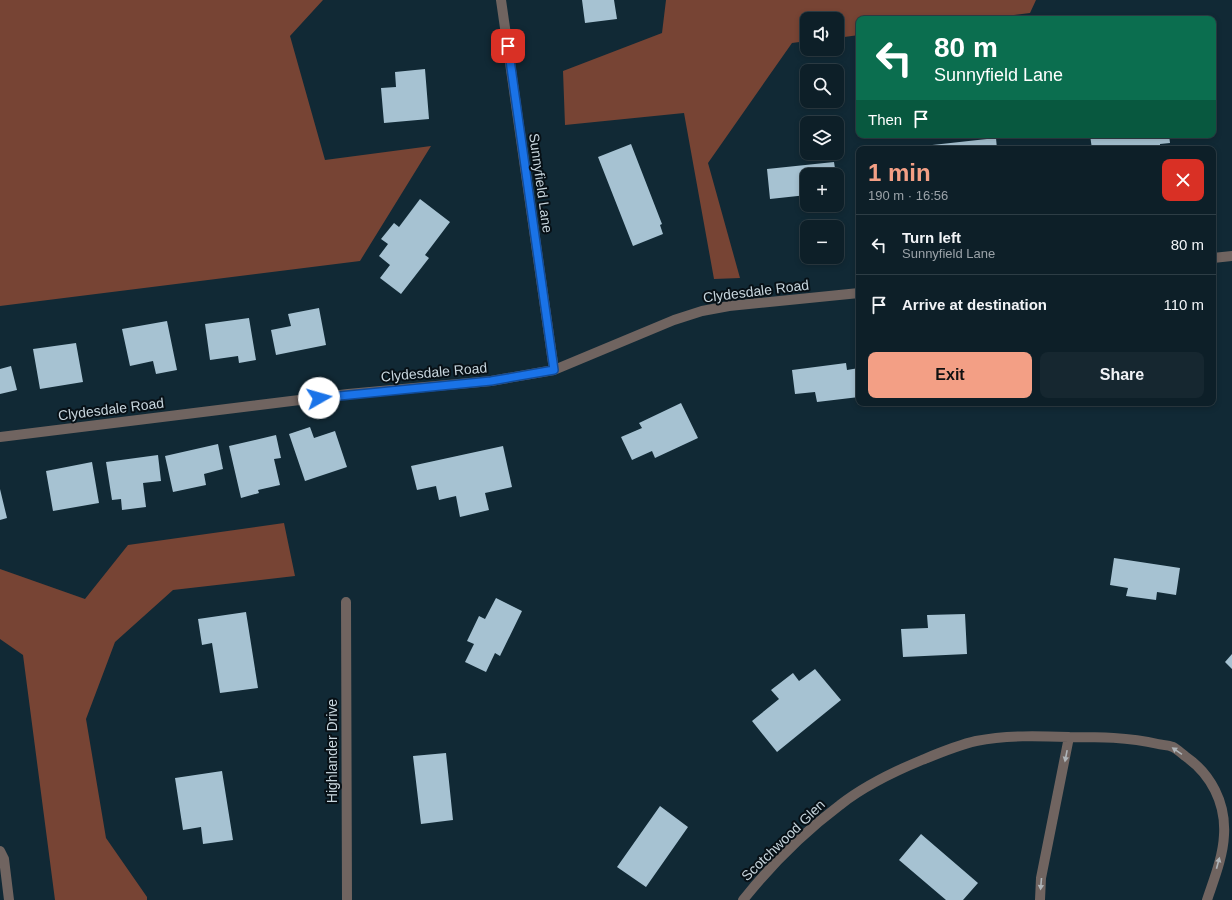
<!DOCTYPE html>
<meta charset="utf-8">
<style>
body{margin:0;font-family:Arial,sans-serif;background:#162730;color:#f1f3f6;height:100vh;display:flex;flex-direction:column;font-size:15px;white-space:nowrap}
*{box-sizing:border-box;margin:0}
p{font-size:13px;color:#9aa2a8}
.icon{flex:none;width:22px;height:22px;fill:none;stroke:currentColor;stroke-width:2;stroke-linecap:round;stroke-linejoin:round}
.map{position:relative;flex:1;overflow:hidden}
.panel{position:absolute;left:856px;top:146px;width:360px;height:260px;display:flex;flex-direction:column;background:#0d1f28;border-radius:8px;box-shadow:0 2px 6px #0003,0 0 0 1px #2d3d45}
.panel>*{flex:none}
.guide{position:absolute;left:856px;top:16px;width:360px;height:122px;border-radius:8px;box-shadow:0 2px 6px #0003,0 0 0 1px #2d3d45;background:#0b6e4f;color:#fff;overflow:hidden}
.buttons{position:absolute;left:800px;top:12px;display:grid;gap:8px}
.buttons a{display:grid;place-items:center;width:44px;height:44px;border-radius:8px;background:#0d1f28;box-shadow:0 2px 6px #0003,0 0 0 1px #2d3d45;font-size:20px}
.pin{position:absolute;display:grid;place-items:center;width:34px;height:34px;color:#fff;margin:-17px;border-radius:8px;box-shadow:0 2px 6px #0006}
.me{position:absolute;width:44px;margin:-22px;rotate:83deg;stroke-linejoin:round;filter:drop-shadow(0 0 3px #0008)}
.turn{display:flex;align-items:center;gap:14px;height:84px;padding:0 12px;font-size:18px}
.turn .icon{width:52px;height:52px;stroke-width:2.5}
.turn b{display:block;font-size:28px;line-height:34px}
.then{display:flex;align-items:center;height:38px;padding:0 12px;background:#0003;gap:8px;font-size:15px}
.round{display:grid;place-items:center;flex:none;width:42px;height:42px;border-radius:8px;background:#162730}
.headline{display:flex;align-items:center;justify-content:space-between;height:68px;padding:0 12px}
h1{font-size:24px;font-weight:700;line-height:30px;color:#f39f85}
.cta{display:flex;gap:8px;margin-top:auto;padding:8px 12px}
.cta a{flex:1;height:46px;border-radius:8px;background:#f39f85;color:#111;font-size:16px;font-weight:700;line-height:46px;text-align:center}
.cta a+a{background:#162730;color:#f1f3f6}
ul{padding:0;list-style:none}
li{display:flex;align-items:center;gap:12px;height:60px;padding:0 12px;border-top:1px solid #2d3d45}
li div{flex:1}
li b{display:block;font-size:15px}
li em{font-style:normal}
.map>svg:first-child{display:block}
</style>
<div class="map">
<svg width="1232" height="900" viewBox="0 0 1232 900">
<rect width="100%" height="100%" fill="#112935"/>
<!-- forest -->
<path fill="#774434" d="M0 0H323L290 36 325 160 431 146 360 261 0 306Z
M666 0H1036L1030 13 981 19H859V35L837 38V19H807V41L792 43 708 163 740 278 714 279 684 113 565 125 563 71 662 33Z
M284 523 295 576 173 590 115 642 86 719 106 838 147 897V900H55L23 655 0 639V569L85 599 128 545Z"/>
<!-- building -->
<path fill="#a6c2d2" d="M582 0H614L617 19 585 23Z
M425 69 429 119 384 123 381 88 396 87 395 72Z
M1090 135H1169L1170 143 1160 144V149H1092Z
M996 138 997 149H914V147Z
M631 144 662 224 660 225 663 234 633 246 598 157Z
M834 162 836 175H807V195L770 199 767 169Z
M420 199 450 222 425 255 429 258 401 294 380 278 390 265 379 256 388 244 381 239 394 223 399 227Z
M319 308 326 345 276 355 271 330 291 326 288 314Z
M249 318 256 360 239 363 238 356 210 360 205 324Z
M167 321 177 370 156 374 153 361 130 366 122 329Z
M76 343 83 382 40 389 33 349Z
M846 363 847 370 859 368V397L817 402 815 392 795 394 792 370Z
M11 366 17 390 0 394V369Z
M681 403 698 438 655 458 652 451 632 460 621 437 642 428 639 423Z
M310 427 314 438 335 431 347 467 305 481 289 434Z
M276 435 281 458 274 459 280 485 258 490 259 493 241 498 229 446Z
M218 444 223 469 204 474 206 485 173 492 165 456Z
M503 446 512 487 485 493 489 510 460 517 456 496 439 500 436 486 417 490 411 466Z
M158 455 161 481 143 483 146 507 122 510 121 499 112 500 106 462Z
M92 462 99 503 53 511 46 471Z
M0 489 7 518 0 520Z
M1114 558 1180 568 1176 595 1157 592 1156 600 1126 596 1128 588 1110 585Z
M496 598 522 611 500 656 495 653 486 672 465 662 474 644 467 641 479 616 485 619Z
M246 612 258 688 220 693 212 643 202 645 198 619Z
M965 614 967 654 903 657 901 629 928 628 927 615Z
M1232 654V669L1225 662Z
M815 669 841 700 777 752 752 721 779 699 771 690 793 673 799 681Z
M446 753 453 820 421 824 413 756Z
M222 771 233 840 203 844 201 827 183 830 175 778Z
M660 806 688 827 646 887 617 867Z
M921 834 978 883 963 900H946L899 860Z"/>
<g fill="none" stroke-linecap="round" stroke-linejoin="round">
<!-- minor -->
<path stroke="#706460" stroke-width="10" d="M501 0 554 370
M1213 258 1232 256
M0 437 348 394 491 381 554 370 674 320 702 311 729 306 859 293
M346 602 347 900
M0 851 4 859 9 900
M743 900C771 865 804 832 840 805 864 786 893 772 922 760 939 753 958 745 976 741 1007 735 1038 736 1069 737
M1040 900 1041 878 1069 737C1099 737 1128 737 1158 744 1162 745 1168 745 1173 747 1177 749 1181 753 1185 756 1211 774 1226 803 1224 835 1223 857 1214 879 1207 900"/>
</g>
<!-- one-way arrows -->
<defs><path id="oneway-solid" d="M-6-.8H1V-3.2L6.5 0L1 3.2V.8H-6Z"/></defs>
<g fill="#aeb4b8">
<use href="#oneway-solid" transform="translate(1177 751) rotate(-146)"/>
<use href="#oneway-solid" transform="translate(1066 756) rotate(101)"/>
<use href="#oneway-solid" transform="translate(1218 863) rotate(-75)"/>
<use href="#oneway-solid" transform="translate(1041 884) rotate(95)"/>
</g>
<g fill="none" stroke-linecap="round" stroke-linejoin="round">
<!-- route casing -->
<g stroke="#114b97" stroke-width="10">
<path id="route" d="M319 398 491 381 554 370 508 46"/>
</g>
<!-- route -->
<use href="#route" stroke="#1a73e8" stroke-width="7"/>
</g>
<g text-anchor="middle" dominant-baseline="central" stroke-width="4" stroke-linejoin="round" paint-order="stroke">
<!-- street labels -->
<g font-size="14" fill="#c8d6de" stroke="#071016">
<text transform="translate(541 183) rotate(82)">Sunnyfield Lane</text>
<text transform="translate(756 291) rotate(-7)">Clydesdale Road</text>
<text transform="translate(434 372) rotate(-5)">Clydesdale Road</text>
<text transform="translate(111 409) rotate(-7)">Clydesdale Road</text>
<text transform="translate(332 751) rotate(-90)">Highlander Drive</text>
<text transform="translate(783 840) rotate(-44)">Scotchwood Glen</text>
</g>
</g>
</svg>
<div class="buttons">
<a><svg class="icon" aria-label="sound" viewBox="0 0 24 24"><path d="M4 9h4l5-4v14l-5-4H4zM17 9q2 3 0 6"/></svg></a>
<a><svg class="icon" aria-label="search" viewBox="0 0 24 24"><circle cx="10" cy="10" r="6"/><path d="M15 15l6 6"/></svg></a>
<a><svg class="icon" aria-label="layers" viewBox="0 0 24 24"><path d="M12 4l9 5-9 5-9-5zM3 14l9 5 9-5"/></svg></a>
<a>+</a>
<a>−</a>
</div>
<div class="pin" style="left:508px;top:46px;background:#d93025"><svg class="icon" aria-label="arrive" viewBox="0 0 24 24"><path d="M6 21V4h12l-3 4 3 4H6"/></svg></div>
<svg class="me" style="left:319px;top:398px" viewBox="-20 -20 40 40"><circle r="19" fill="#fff"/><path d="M0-13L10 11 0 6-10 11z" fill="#1a73e8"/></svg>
<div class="guide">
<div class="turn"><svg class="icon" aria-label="left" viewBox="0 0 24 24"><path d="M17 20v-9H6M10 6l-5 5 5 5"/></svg><div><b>80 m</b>Sunnyfield Lane</div></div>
<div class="then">Then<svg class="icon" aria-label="arrive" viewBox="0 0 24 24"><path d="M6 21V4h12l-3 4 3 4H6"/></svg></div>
</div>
<section class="panel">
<div class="headline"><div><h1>1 min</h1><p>190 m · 16:56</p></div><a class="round" style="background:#d93025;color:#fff"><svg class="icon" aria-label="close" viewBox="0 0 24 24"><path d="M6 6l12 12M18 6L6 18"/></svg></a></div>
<ul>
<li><svg class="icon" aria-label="left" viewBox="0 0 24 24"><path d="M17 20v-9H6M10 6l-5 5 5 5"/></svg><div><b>Turn left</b><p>Sunnyfield Lane</p></div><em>80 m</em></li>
<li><svg class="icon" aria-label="arrive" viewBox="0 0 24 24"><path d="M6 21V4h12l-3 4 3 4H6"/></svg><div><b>Arrive at destination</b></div><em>110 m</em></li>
</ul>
<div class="cta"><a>Exit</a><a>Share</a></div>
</section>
</div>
